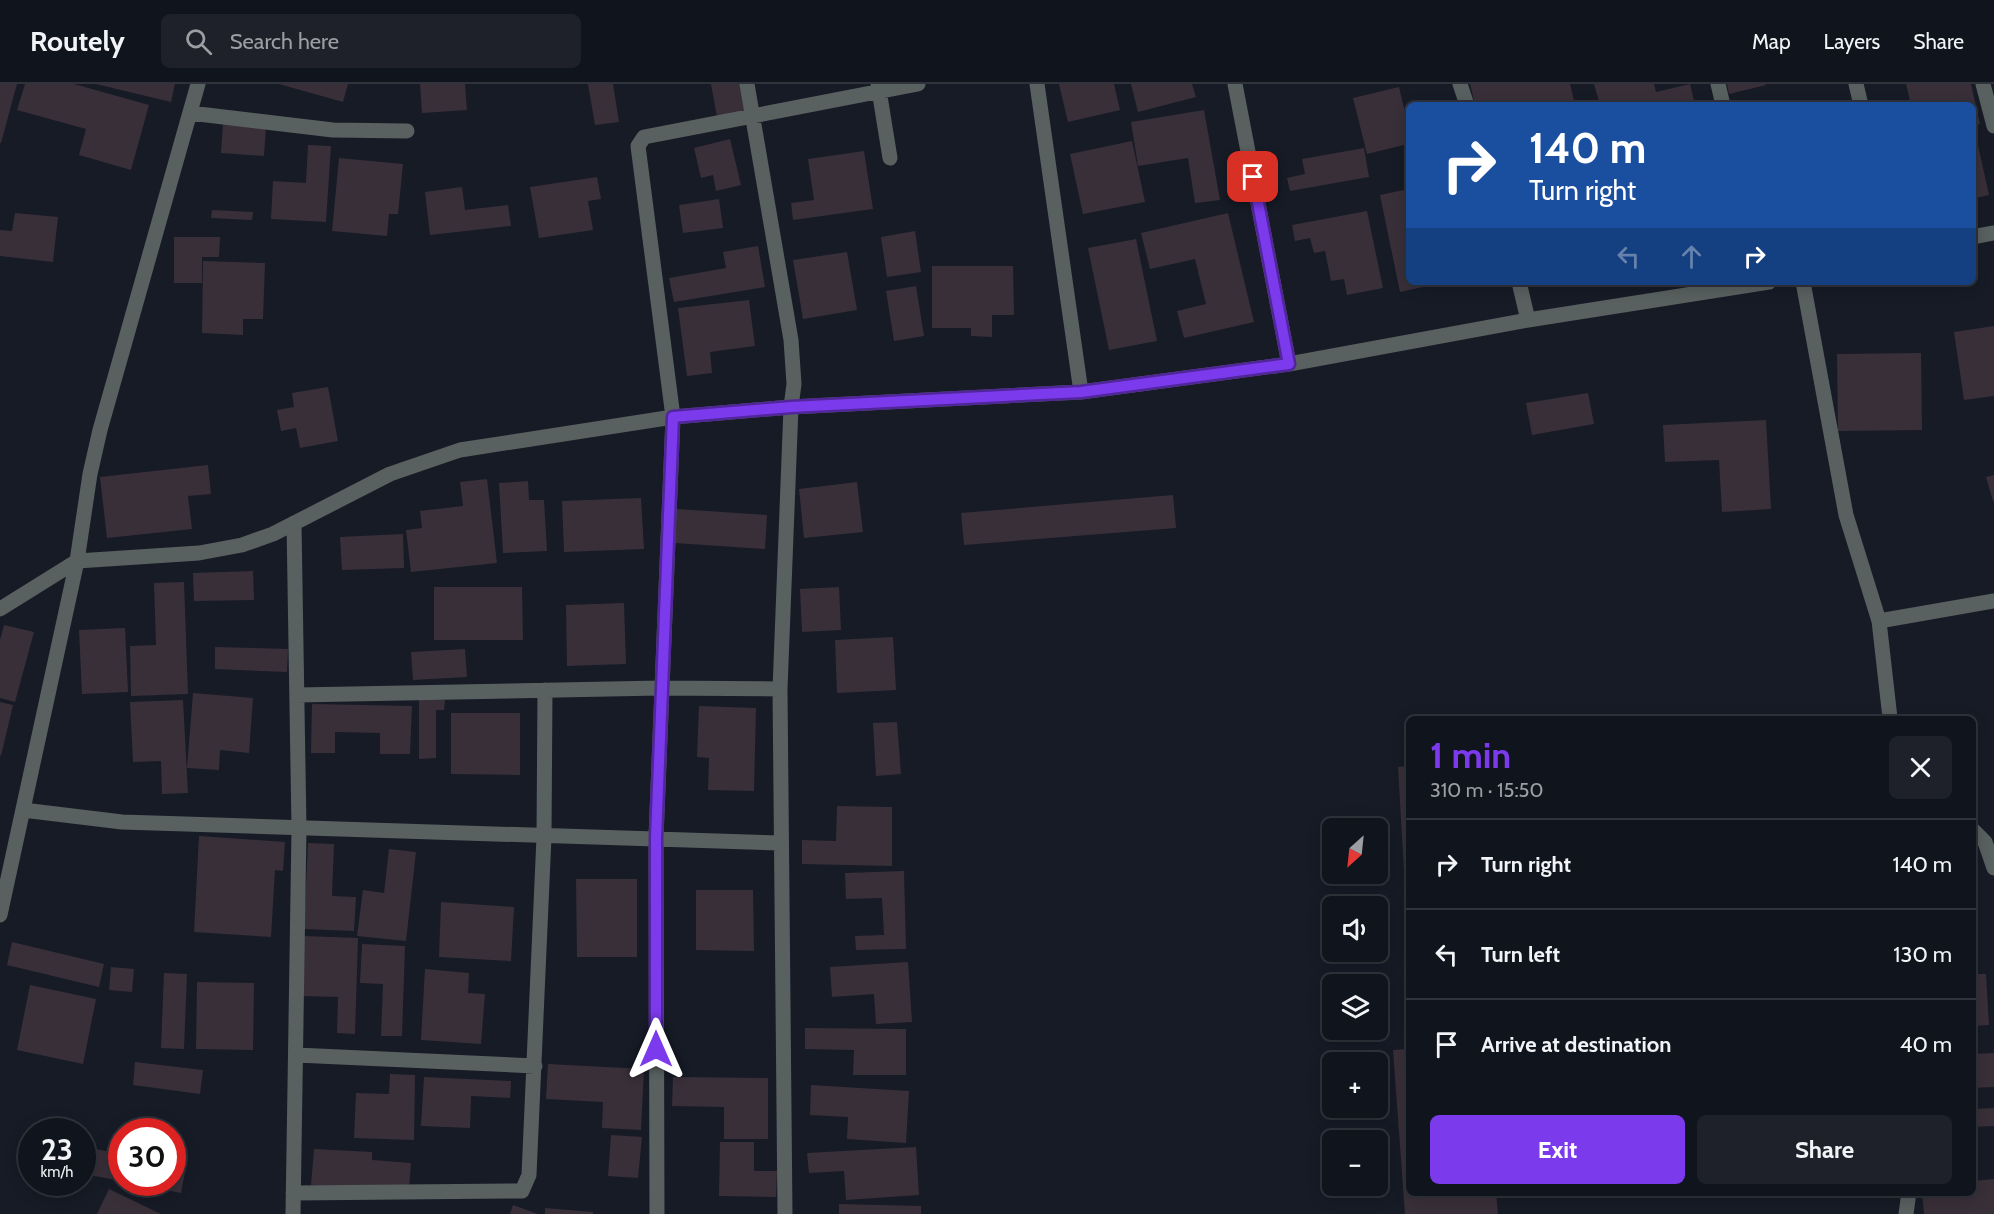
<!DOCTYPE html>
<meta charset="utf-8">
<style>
body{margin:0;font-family:Cabin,sans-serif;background:#1e2129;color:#f1f3f6;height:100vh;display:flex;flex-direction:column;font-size:22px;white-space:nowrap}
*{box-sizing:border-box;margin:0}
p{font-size:20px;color:#9c9ea3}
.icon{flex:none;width:33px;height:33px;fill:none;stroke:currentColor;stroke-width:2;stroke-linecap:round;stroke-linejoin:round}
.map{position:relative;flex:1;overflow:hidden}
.details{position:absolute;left:1406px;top:632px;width:570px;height:480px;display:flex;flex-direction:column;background:#10141c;border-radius:9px;box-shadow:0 3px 15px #0003,0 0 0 2px #30333b}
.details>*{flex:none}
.hud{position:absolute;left:1406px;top:18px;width:570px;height:183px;border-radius:9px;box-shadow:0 3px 15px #0003,0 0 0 2px #30333b;background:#1a4fa0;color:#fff;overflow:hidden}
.needle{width:39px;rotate:207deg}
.buttons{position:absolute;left:1322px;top:734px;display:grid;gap:12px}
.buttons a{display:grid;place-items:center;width:66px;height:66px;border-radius:9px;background:#10141c;box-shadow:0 3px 15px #0003,0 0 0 2px #30333b;font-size:30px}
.speed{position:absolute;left:18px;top:1034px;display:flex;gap:12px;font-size:30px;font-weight:700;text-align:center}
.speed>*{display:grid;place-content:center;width:78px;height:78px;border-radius:50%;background:#10141c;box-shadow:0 3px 15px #0003,0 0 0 2px #30333b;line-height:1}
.speed small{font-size:15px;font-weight:400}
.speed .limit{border:9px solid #d22;background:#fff;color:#111}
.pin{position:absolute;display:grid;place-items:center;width:51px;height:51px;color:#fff;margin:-26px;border-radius:12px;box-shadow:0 3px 9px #0006}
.me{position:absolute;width:66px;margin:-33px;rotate:0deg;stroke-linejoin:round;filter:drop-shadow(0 0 4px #0008)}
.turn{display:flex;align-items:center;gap:21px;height:126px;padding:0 24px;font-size:27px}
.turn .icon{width:78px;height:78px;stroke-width:2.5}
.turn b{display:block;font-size:42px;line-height:51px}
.lanes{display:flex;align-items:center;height:57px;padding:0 24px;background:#0003;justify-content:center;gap:30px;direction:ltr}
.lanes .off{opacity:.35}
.round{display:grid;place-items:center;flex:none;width:63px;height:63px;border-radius:9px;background:#1e2129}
.summary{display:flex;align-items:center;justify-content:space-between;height:102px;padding:0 24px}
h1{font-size:36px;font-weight:800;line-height:45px;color:#7c3aed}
.cta{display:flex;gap:12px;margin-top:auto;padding:12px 24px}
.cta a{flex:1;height:69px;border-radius:9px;background:#7c3aed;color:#fff;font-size:24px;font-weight:800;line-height:69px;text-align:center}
.cta a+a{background:#1e2129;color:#f1f3f6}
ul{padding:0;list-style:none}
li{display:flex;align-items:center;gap:18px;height:90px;padding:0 24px;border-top:2px solid #30333b}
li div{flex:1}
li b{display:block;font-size:22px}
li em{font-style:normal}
header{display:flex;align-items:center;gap:36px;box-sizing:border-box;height:84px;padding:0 30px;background:#10141c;border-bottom:2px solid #30333b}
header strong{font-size:28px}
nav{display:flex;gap:33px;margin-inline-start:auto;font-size:21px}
.search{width:420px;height:54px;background:#1e2129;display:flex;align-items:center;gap:15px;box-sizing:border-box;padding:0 21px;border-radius:9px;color:#9c9ea3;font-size:22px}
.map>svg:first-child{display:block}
</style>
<header>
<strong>Routely</strong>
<div class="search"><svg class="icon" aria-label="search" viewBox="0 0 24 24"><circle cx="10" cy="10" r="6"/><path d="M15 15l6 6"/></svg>Search here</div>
<nav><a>Map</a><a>Layers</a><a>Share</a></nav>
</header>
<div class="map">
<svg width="1994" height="1130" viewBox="0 0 1994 1130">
<rect width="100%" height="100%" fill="#161b26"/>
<!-- building -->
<path fill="#392f39" d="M0 0H17L1 59H0Z
M25 0H74L149 21 131 86 79 71 86 45 17 26Z
M96 0H175L171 18Z
M279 0H348L343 18Z
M420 0H465L467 26 422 29Z
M588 0H613L619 38 595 41Z
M711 0H740L745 29 717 33Z
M1059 0H1114L1120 26 1068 38Z
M1131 0H1192L1196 13 1138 28Z
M1470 0H1570L1575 21H1475Z
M1594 0H1654L1656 8 1690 0 1695 21H1600Z
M1727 0H1766V1L1729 10Z
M1906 0H1971L1980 40 1972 42V21H1911Z
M1399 3 1408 41V60L1367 70 1353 14Z
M1204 26 1220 116 1195 119 1188 74 1138 82 1131 38Z
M223 40 266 43 264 72 221 69Z
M1976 52 1989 111 1972 115V53Z
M730 55 741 101 716 107 713 91 701 94 694 64Z
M1132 57 1145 118 1083 130 1070 70Z
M308 61 331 62 326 138 271 135 273 97 306 99Z
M1364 64 1369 93 1290 107 1287 94 1305 90 1302 75Z
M864 67 873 125 793 136 791 119 814 116 808 75Z
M339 74 403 80 398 130H389L387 152 332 147Z
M597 93 601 115 588 117 593 146 539 154 530 103Z
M462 103 465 126 508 121 511 142 430 151 425 108Z
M1408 105V198L1441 199 1400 208 1380 111Z
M719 115 723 144 683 149 679 121Z
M212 126 253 128 252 136 211 134Z
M1367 127 1383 204 1347 211 1344 195 1331 197 1325 167 1314 169 1310 154 1295 157 1292 141Z
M15 129 58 133 53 178 0 172V146L12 147Z
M1228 129 1254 238 1184 254 1177 227 1206 220 1195 175 1150 185 1141 149Z
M915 147 921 188 887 193 881 153Z
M174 153H220L219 173H202V199H174Z
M1136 155 1157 257 1109 266 1088 164Z
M758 162 765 203 674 218 669 194 726 184 723 168Z
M847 168 857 226 803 235 793 176Z
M203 177 265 179 263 235H243V251L202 249Z
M932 182H1013L1014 231H992V253L971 252V244H932Z
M916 202 924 252 894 257 886 207Z
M749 216 755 262 710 268 712 289 687 292 678 224Z
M1994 242V312L1964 316 1954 248Z
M1921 269 1922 346 1838 347 1837 270Z
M328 303 338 357 300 364 296 344 281 347 277 326 294 323 292 309Z
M1588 309 1594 340 1532 351 1526 319Z
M1766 336 1771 425 1722 428 1719 376 1665 378 1663 341Z
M208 381 211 410 188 412 192 445 107 454 100 393Z
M1994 391V417H1993L1986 393Z
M487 395 497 479 411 488 406 446 422 444 420 427 463 422 460 398Z
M528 397 529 416H544L547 467 503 469 499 399Z
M857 398 863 448 804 454 799 405Z
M1173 411 1176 444 964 461 961 429Z
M641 414 644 465 564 468 562 417Z
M677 425 767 431 765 465 675 459Z
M403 450 404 484 342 486 340 453Z
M253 487 254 516 194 517 193 489Z
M184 498 188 610 131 612 130 562 156 561 154 499Z
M434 503H522L523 556H434Z
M839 503 841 546 802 548 800 505Z
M624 519 626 580 567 582 566 521Z
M4 541 34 548 15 618 0 614V556Z
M125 544 128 608 82 610 79 546Z
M893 553 896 606 837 609 835 556Z
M215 563 288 565 287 588 215 585Z
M465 565 467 593 413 596 411 568Z
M193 609 253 614 249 669 220 666 219 686 187 684Z
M183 616 188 709 162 710 161 677 133 678 130 618Z
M419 616H445L444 626H436V674L419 675Z
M0 618 13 621 1 672 0 671Z
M312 620 412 622 410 670H380V649L335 648V669H311Z
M699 622 756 624 754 707 708 706 709 674 697 673Z
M451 629H520V691L451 690Z
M897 638 901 690 876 692 873 639Z
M1408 682V838H1407L1398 683Z
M837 722 892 723V782L802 780V756L836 757Z
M199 752 285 758 283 787 275 786 271 853 194 848Z
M308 759 334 760 332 812 356 813 354 847 304 845Z
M389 765 416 768 406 857 357 852 363 806 384 809Z
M904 787 906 865 856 866 855 852 884 851 882 814 846 815 845 789Z
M576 795H637V873H577Z
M696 806H753L754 867 696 866Z
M441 818 514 823 511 877 439 873Z
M304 852 358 854 355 950 337 949 338 913 303 912Z
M12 858 104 880 99 903 7 881Z
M362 860 405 862 402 952H381L383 900 360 899Z
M908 878 912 938 876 940 874 910 832 913 830 883Z
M111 883 134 885 132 908 109 906Z
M425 885 469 889 468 909 485 910 481 960 421 956Z
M164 889 187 890 184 965 161 964Z
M1972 890H1986L1989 941 1972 942Z
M197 898 254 899 253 966 196 965Z
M30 901 96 915 83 980 17 966Z
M805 944 906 945V991H853L854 966 805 965Z
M1408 965V1108H1496L1498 1130H1405L1393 966Z
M1994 969V1003L1972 1004V970Z
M135 978 203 986 200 1010 133 1001Z
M548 980 644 985 641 1046 602 1044 603 1018 546 1015Z
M390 990 415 991 414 1056 354 1054 356 1009 389 1010Z
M424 993 511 997 510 1014 471 1012 470 1044 421 1042Z
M673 993 768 994V1055H724V1023L672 1022Z
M811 1001 909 1007 906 1059 847 1055 848 1033 810 1031Z
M1994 1024V1042L1972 1043V1025Z
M611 1051 642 1053 638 1094 608 1092Z
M720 1058H754V1087H777L776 1113 719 1112Z
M916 1063 919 1111 846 1116 844 1087 809 1089 807 1069Z
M95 1065 122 1070V1097L89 1091Z
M314 1065 372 1068V1076L411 1079 409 1106 311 1101Z
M172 1080 186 1083 181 1109 130 1099 172 1098Z
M1994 1095V1130H1924L1922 1108H1972V1097Z
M109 1105 161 1130H97Z
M839 1120 921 1122V1130H839Z
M513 1121 538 1130H510Z
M545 1124 593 1128V1130H545Z"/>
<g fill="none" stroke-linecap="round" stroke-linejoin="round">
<!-- street -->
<path stroke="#586060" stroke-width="15" d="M747 0 791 256 794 300 791 323 780 605 785 1130
M878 0 890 74
M1037 0 1081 308
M1235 0 1289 280
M1460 0 1467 21
M1718 0 1723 21
M1856 0 1861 21
M1983 0 1994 42
M190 29 333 46 407 47
M1972 153 1994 149
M1519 198 1528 236
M1803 198 1846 431 1879 537 1994 517
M0 525 77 477 199 469 242 461 273 450 390 390 460 366 673 333 791 323 1081 308 1289 280 1528 236 1769 198
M1879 537 1890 634
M297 611 660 604 780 605
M23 726 122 738 780 759
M1972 745 1985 758 1994 784
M0 831 77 477 90 390 100 346 198 0
M296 971 535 982
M293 1109 522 1107 529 1091 544 753 545 606
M293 1130 299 745 294 439
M657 1130 656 753 673 333 638 62 644 53 918 0
M1906 1130 1909 1108"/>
</g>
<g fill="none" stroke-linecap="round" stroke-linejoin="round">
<!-- route casing -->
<g stroke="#51269a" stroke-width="15">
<path id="route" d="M656 965V753L673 333 791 323 1081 308 1289 280 1253 93"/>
</g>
<!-- route -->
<use href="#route" stroke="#7c3aed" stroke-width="10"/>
</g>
</svg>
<div class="buttons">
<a><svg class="needle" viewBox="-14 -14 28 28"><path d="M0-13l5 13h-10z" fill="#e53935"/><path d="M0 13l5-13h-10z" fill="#9c9ea3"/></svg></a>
<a><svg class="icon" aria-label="sound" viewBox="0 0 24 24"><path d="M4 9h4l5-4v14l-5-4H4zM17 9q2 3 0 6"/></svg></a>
<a><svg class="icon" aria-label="layers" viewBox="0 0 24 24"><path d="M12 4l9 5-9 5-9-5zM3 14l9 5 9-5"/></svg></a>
<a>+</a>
<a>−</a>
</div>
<div class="speed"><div>23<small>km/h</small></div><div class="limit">30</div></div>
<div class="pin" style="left:1253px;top:93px;background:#d93025"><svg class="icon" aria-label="arrive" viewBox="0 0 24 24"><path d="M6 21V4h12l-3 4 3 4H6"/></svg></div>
<svg class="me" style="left:656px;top:965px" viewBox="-20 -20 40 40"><path d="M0-17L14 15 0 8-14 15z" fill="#7c3aed" stroke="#fff" stroke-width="4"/></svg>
<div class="hud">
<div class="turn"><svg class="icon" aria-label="right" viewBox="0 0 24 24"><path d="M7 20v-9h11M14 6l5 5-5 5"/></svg><div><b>140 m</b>Turn right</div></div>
<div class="lanes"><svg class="icon off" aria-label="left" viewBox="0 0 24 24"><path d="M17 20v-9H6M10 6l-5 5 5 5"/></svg><svg class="icon off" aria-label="ahead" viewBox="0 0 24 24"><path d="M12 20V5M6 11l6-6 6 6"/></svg><svg class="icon" aria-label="right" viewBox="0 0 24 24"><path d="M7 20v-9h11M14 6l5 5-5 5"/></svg></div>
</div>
<section class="details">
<div class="summary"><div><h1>1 min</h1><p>310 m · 15:50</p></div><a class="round"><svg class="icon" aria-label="close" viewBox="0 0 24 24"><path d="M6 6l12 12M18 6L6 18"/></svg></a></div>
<ul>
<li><svg class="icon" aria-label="right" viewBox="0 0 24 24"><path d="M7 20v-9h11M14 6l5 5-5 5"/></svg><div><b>Turn right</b></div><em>140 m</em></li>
<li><svg class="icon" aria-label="left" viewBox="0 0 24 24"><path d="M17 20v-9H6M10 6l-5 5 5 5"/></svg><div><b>Turn left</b></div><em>130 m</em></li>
<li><svg class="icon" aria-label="arrive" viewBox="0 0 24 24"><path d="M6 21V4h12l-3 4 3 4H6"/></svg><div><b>Arrive at destination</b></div><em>40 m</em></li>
</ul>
<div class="cta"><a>Exit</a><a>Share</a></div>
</section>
</div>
